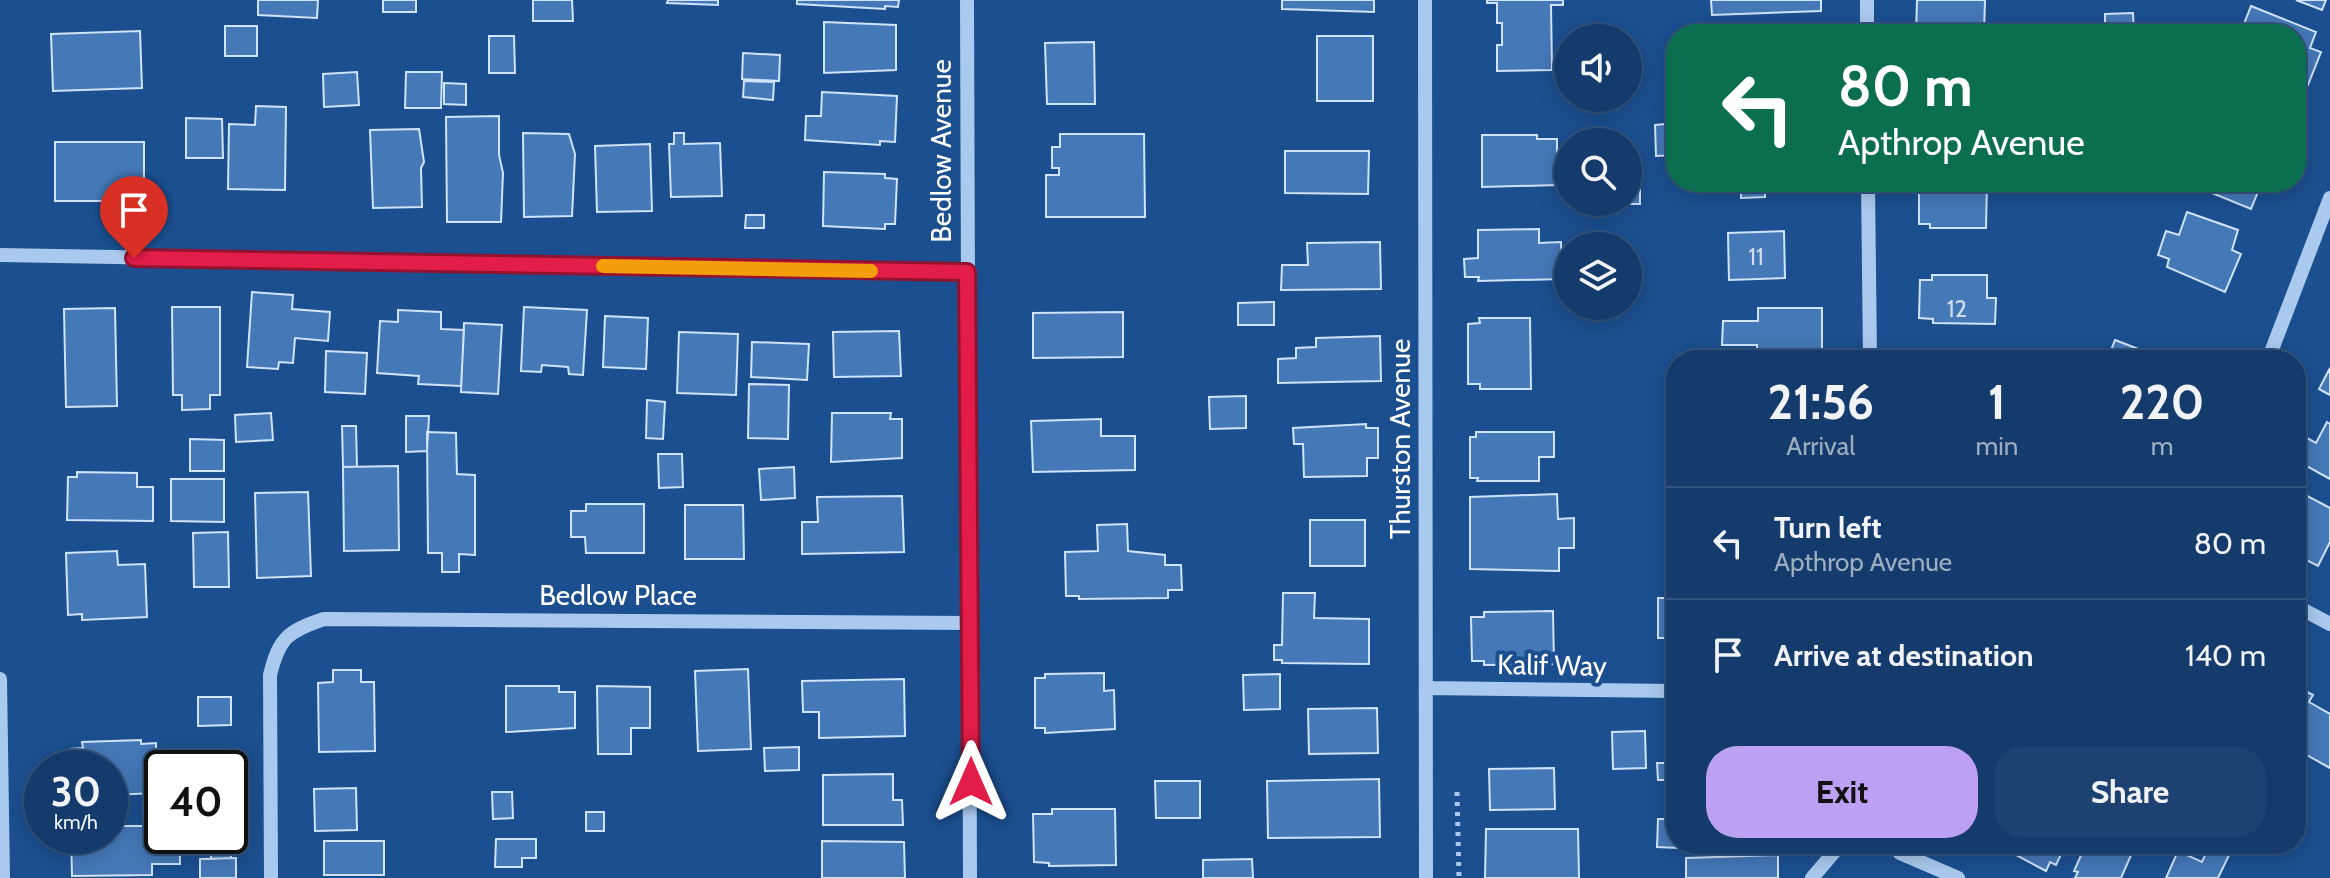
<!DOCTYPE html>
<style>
body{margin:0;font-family:Cabin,sans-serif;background:#1d4271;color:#f1f3f6;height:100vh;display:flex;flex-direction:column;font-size:30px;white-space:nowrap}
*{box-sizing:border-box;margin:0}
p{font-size:26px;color:#9dadc1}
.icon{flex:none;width:44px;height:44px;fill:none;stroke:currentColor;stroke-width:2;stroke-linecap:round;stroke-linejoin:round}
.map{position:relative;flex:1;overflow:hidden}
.side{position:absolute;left:1666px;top:350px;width:640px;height:504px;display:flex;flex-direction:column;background:#143b6b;border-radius:32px;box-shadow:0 4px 20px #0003,0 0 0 2px #33557e}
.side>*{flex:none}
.guide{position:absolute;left:1666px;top:24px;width:640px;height:168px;border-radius:32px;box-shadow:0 4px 20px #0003,0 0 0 2px #33557e;background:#0b6e4f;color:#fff;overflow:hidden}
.controls{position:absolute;left:1554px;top:24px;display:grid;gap:16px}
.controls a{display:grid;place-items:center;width:88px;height:88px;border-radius:50%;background:#143b6b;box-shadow:0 4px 20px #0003,0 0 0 2px #33557e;font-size:40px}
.speed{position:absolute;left:24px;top:750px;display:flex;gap:16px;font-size:40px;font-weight:700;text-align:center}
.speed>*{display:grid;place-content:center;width:104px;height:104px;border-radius:50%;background:#143b6b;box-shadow:0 4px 20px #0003,0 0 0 2px #33557e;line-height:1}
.speed small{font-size:20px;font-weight:400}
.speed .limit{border:4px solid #111;border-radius:12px;background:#fff;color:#111}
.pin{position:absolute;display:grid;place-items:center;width:68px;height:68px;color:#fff;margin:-82px -34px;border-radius:50% 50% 50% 0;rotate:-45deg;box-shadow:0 0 8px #0007}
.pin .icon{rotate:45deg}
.me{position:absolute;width:88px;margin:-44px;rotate:0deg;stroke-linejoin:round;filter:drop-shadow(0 0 6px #0008)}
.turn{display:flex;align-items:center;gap:28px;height:168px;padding:0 40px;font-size:36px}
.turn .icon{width:104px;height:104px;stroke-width:2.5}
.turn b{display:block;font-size:56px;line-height:68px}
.eta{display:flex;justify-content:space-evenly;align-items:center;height:136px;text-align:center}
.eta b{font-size:48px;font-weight:800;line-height:56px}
.primary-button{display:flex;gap:16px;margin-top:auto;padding:16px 40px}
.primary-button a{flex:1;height:92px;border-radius:32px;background:#bca0f2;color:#111;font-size:32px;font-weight:800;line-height:92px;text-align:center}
.primary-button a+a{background:#1d4271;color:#f1f3f6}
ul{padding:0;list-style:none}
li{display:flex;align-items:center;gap:24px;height:112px;padding:0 40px;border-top:2px solid #33557e}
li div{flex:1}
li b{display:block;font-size:30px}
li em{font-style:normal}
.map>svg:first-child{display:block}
</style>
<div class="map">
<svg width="2330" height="878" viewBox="0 0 2330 878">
<rect width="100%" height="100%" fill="#1b4f8f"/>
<!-- building -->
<path fill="#4478b7" stroke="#cfe3fa" stroke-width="2" d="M258 0H318L317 18 258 15Z
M383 0H416V12H383Z
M533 0H572L573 21H533Z
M668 0H718V5L667 3Z
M797 0H899L898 7 885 6V9L797 4Z
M1282 0H1374V12L1282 9Z
M1487 0H1563V5H1551L1552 70 1497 71V45H1502V23H1497V3H1487Z
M1711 0H1821V11L1712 15Z
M1917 0H1985L1984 34H1916Z
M2296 0H2326L2322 10Z
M2251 6 2316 32 2310 48 2321 52 2308 85 2296 81V34H2240Z
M2133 13 2134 34H2105V14Z
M824 22 896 25V70L824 73Z
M225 26H257V56H225Z
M140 31 142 88 53 91 51 34Z
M489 36H514L515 73H489Z
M1317 36H1373V101H1317Z
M1094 42 1095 104H1047L1045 43Z
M743 53 780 55 779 81 742 79Z
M357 72 359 105 324 107 323 74Z
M406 72H442L441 108H405Z
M744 81 774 82 773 100 743 97Z
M444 83 466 84V105L444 104Z
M822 92 897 96 895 142 880 141V145L805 140 806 116H821Z
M256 106 286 107 285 190 228 189 229 124 255 125Z
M499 116V155L503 173 501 222H447L446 117Z
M186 118 222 119 223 158H186Z
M1676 123V155L1656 156 1655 125Z
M419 129 424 162 421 168 422 207 373 208 370 130Z
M523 133 569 134 575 154 572 216 524 217Z
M674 133H684V144L720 143 722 196 671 197 669 144H674Z
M1060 134H1144L1145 217H1046V175H1059V168H1052V147H1060Z
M1482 135H1537V139H1557V185L1482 187Z
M55 142H144V201H55Z
M650 144 652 211 597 212 595 146Z
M1285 151H1369L1368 194 1285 193Z
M1628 168H1640V204H1605L1628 202Z
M824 172 885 174V178L897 179 895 224H885V229L823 226Z
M1741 182H1822L1823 187H1809V191L1765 192V197L1741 198Z
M1919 182H1987L1986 228H1930V224H1919Z
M2185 182H2262L2251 209Z
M2187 212 2238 230 2232 250 2241 254 2225 292 2167 267 2169 259 2158 255 2166 231 2179 235Z
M746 215H764V228H745Z
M1539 229V243L1561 242 1562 279 1478 281 1479 277H1465L1464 259 1478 258V230Z
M1784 231 1785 278 1729 280 1728 233Z
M1380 242 1381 289 1281 290 1282 265H1308L1307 243Z
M1932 275H1987V298H1996L1995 324 1933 323V319L1919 318 1920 280H1932Z
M252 292 293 295 292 309 330 312 328 341 295 338 293 363 279 362 278 369 247 367Z
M1274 302V325H1238V303Z
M172 307H220V395H210V409L182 410V395H173Z
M524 307 587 310 583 375 569 374 568 367 542 365 541 372 521 371Z
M115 308 117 406 66 407 64 309Z
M1758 308H1822V351L1757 352V345H1722L1723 321H1758Z
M398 310 441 312V329L464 330 461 386 418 384 419 376 377 373 380 321 398 322Z
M1123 312V357L1033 358V313Z
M605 316 648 318 646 369 603 367Z
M1479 318H1530L1531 389H1480V384H1468V324L1480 323Z
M464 323 502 325 498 394 461 392Z
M899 331 901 376 834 377 833 332Z
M679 332 738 334 736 395 677 393Z
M1380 336 1381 381 1278 383V359L1296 358V348L1316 347V338Z
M2115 340 2167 360H2112L2108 358Z
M752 342 809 344 807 380 751 377Z
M326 351 367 353 365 394 325 392Z
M2330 368V395L2319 389Z
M749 384 789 385 788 439 748 438Z
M1246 396V428L1210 429 1209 397Z
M647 400 665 402 663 439 646 438Z
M271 413 273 440 236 442 235 415Z
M832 413H891L890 419H902V458L831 462Z
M406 416H429L427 451 406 452Z
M1101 419V436H1135V470L1033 472 1031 421Z
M2327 422 2330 424V479L2296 460 2305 437 2316 443Z
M1366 424V428H1378V458H1367V476L1304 477 1303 444H1294L1293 428Z
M342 426H356L357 467H343Z
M427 432 456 433 457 474 475 475V555L459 554V572H442V553H428Z
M1476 432H1554V457H1539V481H1477L1478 478H1470V437H1476Z
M190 439 224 440V471H190Z
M658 454H682L683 487 659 488Z
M398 466 399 550 344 551 343 467Z
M794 467 795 498 761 500 759 469Z
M77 472 137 473V487H153V521L67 520 68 477H77Z
M171 479H224V522L171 521Z
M2296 490 2330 508V542L2318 566 2296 555Z
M308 492 311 576 257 578 255 493Z
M1557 494 1558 519 1574 518V548H1559V571L1470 569V497Z
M902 496 904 552 802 554V522H818L817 497Z
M586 504H644V553H586L585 537H571V511H586Z
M685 505H743L744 559H685Z
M1310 520H1365V566H1310Z
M1127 524 1128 551 1165 555V565H1181L1182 590H1168V598L1079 599V596H1066L1065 552 1098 551 1097 525Z
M228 532 229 587H194L193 533Z
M117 551 118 565 145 564 147 617 82 620V614L68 615 66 553Z
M1283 593H1315L1314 618 1369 619V664L1282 663V660H1274V645H1282Z
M1658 598H1676V638H1658Z
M1553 611 1554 664 1484 665V661H1472L1471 617H1484V612Z
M748 669 751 749 698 751 695 671Z
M333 670H361V682H374L375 751 319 752 318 683 333 682Z
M1104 673V691L1114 690 1115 729 1045 733V728H1035V678H1045V674Z
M1280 674V709L1244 710 1243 675Z
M904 679 905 736 819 738V712H803L802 681Z
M506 686H559V692H575V728L506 732Z
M597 686 650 687V728H631V754H598Z
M2296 686 2313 695 2309 702 2330 714V768L2296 749Z
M198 697H231V725L198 726Z
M1377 708 1378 753 1309 754 1308 709Z
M1645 731 1646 768 1613 769 1612 732Z
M141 740V744L156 743 157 793 110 795V768H72L71 749 83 748 82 742Z
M799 747V770L765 771 764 748Z
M1657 763H1676V780H1658Z
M1554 768 1555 809 1490 810 1489 769Z
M893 774V800H902L903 825H823V775Z
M1379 779 1380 837 1268 838 1267 781Z
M1155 781H1200V818H1156Z
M356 788 357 830 315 831 314 789Z
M492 792H512L513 818 493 819Z
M1052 809H1115L1116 865 1049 866V863L1034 862 1033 814H1052Z
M586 812H604V831H586Z
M1658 819H1676L1678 848 1657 847Z
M110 826H150V830H162V836H180V864H152V875L72 876 71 836H110Z
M1486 829H1578L1579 878H1485Z
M231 839V858L211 859V840Z
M496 839H536V858H522V867H495Z
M324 841H384V875H324Z
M822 841 904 842 905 878H822Z
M2019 844H2066L2056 865 2050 862 2046 871 2016 855Z
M2086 844H2136L2121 878H2075L2078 872 2074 871Z
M2210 844 2232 849 2218 878H2166L2178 851 2202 862Z
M1778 855V878H1686V858Z
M236 858V878H200V859Z
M1252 859 1253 878H1203V860Z"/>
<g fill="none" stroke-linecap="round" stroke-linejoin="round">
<!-- path -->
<path stroke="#a9c9ee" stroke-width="5" stroke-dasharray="4 6" stroke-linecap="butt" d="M1457 792 1459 878"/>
<!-- minor -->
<path stroke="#a9c9ee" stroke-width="14" d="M967 0 970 878
M1425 0 1426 878
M1867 34V0
M1868 182 1870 360
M0 255 967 272
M2268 360 2330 198
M2296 606 2330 624
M0 679 3 878
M1426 688 1676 691
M1892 844 1900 853 1958 878
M271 878 270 675C279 638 288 631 324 619L971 623
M1812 878 1841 844"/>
</g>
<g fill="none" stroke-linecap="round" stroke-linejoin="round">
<!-- route casing -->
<g stroke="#92132f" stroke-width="20">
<path id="route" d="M134 258 967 272 971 782"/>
</g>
<!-- route -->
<use href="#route" stroke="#e11d48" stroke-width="14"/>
<!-- slow -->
<path stroke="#f59e0b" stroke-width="14" d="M603 266 871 271"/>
</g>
<g text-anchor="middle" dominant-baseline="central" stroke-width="8" stroke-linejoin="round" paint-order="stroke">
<!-- number labels -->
<g font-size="24" fill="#d0dded">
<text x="1756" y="256">11</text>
<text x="1957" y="308">12</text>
</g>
<!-- street labels -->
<g font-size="28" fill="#fff" stroke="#1b4f8f">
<text transform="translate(941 151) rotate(-90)">Bedlow Avenue</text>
<text transform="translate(1400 439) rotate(-90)">Thurston Avenue</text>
<text x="618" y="595">Bedlow Place</text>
<text transform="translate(1552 665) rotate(1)">Kalif Way</text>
</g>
</g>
</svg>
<div class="controls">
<a><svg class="icon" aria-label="sound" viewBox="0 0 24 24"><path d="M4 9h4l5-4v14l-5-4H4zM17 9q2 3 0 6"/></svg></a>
<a><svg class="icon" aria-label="search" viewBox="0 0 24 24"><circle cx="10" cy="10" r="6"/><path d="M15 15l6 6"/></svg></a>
<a><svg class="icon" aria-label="layers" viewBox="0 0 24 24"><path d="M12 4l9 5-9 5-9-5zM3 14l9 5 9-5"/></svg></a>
</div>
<div class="speed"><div>30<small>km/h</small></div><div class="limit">40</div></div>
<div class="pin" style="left:134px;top:258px;background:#d93025"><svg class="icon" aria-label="arrive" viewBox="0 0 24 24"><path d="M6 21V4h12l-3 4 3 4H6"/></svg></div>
<svg class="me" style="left:971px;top:782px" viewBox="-20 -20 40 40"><path d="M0-17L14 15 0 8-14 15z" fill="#e11d48" stroke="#fff" stroke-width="4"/></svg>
<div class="guide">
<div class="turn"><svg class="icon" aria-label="left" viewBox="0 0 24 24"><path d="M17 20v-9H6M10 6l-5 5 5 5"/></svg><div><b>80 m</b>Apthrop Avenue</div></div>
</div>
<section class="side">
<div class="eta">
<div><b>21:56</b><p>Arrival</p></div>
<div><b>1</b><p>min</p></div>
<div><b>220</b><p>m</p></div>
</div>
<ul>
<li><svg class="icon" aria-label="left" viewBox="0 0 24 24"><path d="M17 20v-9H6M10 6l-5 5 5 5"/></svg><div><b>Turn left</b><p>Apthrop Avenue</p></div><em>80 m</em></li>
<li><svg class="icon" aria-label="arrive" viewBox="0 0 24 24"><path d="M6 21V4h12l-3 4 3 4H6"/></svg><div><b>Arrive at destination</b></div><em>140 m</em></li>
</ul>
<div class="primary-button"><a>Exit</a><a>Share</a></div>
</section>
</div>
